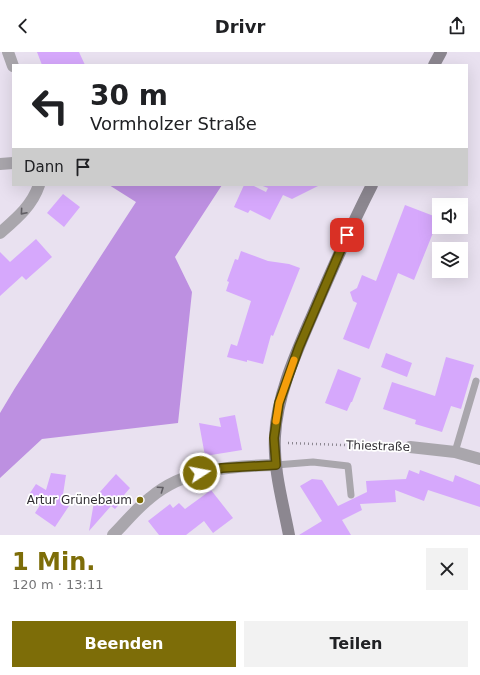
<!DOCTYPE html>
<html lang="de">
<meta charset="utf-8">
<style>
body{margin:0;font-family:"DejaVu Sans",sans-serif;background:#f2f2f2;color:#202124;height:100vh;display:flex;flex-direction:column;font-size:15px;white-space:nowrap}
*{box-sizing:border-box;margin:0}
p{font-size:13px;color:#757577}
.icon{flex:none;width:22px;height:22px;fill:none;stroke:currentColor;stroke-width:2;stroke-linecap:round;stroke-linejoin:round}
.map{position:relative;height:483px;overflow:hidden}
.sheet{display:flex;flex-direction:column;background:#fff;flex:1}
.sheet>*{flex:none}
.banner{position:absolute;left:12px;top:12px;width:456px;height:122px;border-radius:0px;box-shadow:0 4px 16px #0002;background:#fff;color:#202124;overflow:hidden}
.tools{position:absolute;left:432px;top:146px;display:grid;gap:8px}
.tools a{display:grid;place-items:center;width:36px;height:36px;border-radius:0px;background:#fff;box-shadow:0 4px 16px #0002;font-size:20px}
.pin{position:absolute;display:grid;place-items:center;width:34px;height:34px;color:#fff;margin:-17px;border-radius:8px;box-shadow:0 2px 6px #0006}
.me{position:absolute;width:44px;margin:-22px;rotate:79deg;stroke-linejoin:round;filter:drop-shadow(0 0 3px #0008)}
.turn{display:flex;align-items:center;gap:14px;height:84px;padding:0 12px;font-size:18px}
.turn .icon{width:52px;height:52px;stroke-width:2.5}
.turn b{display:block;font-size:28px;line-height:34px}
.then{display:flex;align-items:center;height:38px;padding:0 12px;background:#0003;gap:8px;font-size:15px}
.round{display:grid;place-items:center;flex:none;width:42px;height:42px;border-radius:0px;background:#f2f2f2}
.head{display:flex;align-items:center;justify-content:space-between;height:68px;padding:0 12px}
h1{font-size:24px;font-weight:700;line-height:30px;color:#7d6d08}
.button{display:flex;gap:8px;margin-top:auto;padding:8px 12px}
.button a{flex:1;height:46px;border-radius:0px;background:#7d6d08;color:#fff;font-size:16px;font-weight:700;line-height:46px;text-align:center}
.button a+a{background:#f2f2f2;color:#202124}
header{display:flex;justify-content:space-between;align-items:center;height:52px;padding:0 12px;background:#fff;font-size:18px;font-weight:700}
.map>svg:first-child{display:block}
</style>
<header><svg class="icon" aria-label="back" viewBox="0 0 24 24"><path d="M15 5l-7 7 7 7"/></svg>Drivr<svg class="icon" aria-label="share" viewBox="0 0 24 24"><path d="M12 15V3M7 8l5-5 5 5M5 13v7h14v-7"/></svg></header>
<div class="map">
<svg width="480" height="483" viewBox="0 0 480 483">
<rect width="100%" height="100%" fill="#e9e1f0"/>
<!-- forest -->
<path fill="#bd90e1" d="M109 133H222L175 205 192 240 178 371 42 387 0 426V361L15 336 136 150Z"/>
<!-- building -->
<path fill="#d6a8fc" d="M37 0H79L85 13H42Z
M244 133H252L266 140 268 136 260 133H320L292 147 283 143 270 168 250 158 248 161 234 155Z
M63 142 80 155 64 175 47 161Z
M405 153 439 166 414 228 398 221 369 297 343 287 357 251 353 249 350 240 357 236 362 223 376 229Z
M36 187 52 205 26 228 22 224 0 244V200L10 210Z
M241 199 268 209 289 212 300 216 273 284 271 283 263 312 247 308V310L227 305 231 292 237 294 251 249 226 239 229 230 227 229 235 207 238 208Z
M386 301 412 311 407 325 381 315Z
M446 305 474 313 461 357 451 354 442 380 415 372 416 368 383 357 392 330 435 344Z
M338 317 361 326 352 350H351L347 359 325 351Z
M235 363 242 398 205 404 199 371 221 375 219 366Z
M409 418 419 422 420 418 453 430 455 423 480 433V455L428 438 424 449 395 438 396 450 360 452 362 458 342 468 351 483H299L322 469 300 434 312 427 322 428 338 454 367 440 366 429 406 427Z
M51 421 66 423 62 449 69 454 55 475 35 461 40 453 28 444 36 432 46 438Z
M116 422 130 436 124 443 126 445 115 457 111 454 89 479 94 450 101 442 99 441Z
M211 438 233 466 213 481 204 469 186 483H159L148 469 170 452 173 456 179 451 185 457Z"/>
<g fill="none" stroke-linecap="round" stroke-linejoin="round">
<!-- path -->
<path stroke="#8b8690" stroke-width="2.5" stroke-dasharray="1 3" stroke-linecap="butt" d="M288 391 397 395"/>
<!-- service -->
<path stroke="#a9a6ac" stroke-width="7" d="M455 400 476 329
M276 413 313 410 348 414 351 443"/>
<!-- minor -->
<path stroke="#a9a6ac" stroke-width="12" d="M8 0 13 14
M0 112 13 111
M0 181C16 167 32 154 39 133
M410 395 455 400 480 407
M113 483C125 471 136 457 150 446 185 416 232 414 276 413"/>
<!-- secondary -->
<path stroke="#8c8790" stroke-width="12" d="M434 13 441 0
M289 483C283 451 273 417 275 384 277 341 298 297 315 257 333 215 351 174 372 133"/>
</g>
<!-- one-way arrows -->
<defs><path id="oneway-chevron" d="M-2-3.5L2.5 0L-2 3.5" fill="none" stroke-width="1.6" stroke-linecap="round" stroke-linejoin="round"/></defs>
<g stroke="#605d63">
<use href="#oneway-chevron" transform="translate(23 160) rotate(131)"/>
<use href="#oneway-chevron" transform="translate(161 437) rotate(-35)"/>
</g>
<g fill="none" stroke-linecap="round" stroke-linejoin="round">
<!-- route casing -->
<g stroke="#514705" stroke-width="10">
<path id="route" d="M200 421 222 416 276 413 274 386 279 351 299 295 347 183"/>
</g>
<!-- route -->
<use href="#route" stroke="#7d6d08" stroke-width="7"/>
<!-- slow -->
<path stroke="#f59e0b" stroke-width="7" d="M276 369 279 351 294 308"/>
</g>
<!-- markers -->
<circle fill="#7d6d08" stroke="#fff" stroke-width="1.5" cx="140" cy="448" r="4"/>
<g text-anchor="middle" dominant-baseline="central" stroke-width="3.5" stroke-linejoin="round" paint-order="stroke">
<!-- street labels -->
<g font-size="12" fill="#302d33" stroke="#fff">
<text transform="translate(378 394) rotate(2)">Thiestraße</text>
</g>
<!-- poi labels -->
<g font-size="12" fill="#302d33" stroke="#fff" text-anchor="end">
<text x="132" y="448">Artur Grünebaum</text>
</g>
</g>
</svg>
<div class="tools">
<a><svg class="icon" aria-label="sound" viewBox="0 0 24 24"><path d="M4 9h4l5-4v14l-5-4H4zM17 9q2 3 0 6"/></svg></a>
<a><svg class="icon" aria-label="layers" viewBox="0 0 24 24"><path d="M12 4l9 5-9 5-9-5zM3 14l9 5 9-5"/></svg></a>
</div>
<div class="pin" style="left:347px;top:183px;background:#d93025"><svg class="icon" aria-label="arrive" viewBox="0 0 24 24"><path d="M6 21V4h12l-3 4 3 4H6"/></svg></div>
<svg class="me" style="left:200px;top:421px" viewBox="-20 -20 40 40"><circle r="17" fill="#7d6d08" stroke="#fff" stroke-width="3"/><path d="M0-11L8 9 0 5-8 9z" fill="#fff"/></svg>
<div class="banner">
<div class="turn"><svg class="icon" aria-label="left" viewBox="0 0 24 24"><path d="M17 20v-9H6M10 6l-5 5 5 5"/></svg><div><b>30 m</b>Vormholzer Straße</div></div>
<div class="then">Dann<svg class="icon" aria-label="arrive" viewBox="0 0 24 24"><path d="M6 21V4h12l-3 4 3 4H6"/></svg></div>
</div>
</div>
<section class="sheet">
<div class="head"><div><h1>1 Min.</h1><p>120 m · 13:11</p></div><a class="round"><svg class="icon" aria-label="close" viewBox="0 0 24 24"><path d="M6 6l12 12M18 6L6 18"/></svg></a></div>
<div class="button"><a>Beenden</a><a>Teilen</a></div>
</section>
